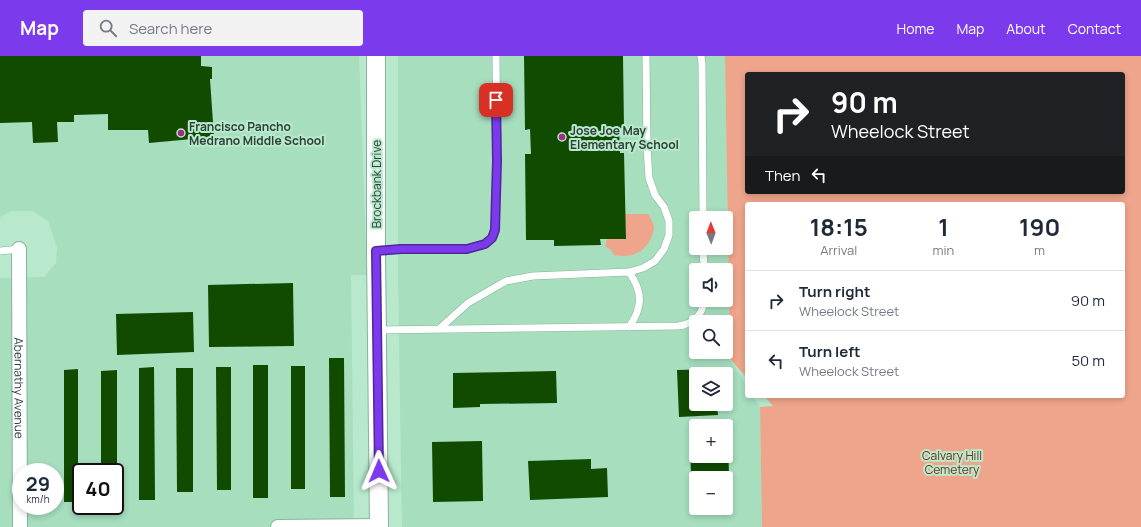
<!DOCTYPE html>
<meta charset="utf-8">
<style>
body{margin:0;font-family:Manrope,sans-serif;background:#f2f2f3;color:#1f2937;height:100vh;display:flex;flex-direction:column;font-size:15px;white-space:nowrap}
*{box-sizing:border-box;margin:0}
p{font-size:13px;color:#747a83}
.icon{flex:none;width:22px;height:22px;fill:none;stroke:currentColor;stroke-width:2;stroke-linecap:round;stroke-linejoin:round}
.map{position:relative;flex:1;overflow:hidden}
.details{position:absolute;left:745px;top:146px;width:380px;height:196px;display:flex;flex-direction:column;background:#fff;border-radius:4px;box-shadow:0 2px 6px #0003}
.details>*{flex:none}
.top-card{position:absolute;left:745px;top:16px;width:380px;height:122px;border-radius:4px;box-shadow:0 2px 6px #0003;background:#202124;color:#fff;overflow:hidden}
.needle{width:26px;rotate:359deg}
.buttons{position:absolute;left:689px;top:155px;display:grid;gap:8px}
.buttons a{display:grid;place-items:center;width:44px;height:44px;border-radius:4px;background:#fff;box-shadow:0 2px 6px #0003;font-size:20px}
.speed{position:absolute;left:12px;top:407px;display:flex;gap:8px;font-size:20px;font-weight:700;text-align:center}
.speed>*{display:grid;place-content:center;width:52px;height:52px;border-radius:50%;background:#fff;box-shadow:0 2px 6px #0003;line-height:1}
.speed small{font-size:10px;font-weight:400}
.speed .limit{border:2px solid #111;border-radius:6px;background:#fff;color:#111}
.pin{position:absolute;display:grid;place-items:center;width:34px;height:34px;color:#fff;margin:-17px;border-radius:8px;box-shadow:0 2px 6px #0006}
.me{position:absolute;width:44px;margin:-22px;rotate:359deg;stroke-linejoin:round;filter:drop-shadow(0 0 3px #0008)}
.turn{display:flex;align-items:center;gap:14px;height:84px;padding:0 20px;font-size:18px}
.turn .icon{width:52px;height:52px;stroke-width:2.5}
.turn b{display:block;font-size:28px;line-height:34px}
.then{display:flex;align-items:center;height:38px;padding:0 20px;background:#0003;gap:8px;font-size:15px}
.eta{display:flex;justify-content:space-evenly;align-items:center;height:68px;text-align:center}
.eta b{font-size:24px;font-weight:700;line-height:28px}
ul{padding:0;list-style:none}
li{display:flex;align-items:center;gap:12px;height:60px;padding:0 20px;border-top:1px solid #e0e1e3}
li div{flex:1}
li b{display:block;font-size:15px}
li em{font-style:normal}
header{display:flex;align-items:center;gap:24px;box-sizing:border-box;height:56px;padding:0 20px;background:#7c3aed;color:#fff}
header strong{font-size:19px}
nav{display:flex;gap:22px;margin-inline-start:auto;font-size:14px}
.search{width:280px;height:36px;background:#f2f2f3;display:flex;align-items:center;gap:10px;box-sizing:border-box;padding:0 14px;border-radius:4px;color:#747a83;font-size:15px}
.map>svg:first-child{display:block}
</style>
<header>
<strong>Map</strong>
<div class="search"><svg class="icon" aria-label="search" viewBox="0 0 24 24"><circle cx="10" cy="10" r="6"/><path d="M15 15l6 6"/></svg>Search here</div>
<nav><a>Home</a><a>Map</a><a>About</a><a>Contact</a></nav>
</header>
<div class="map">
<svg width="1141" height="471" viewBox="0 0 1141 471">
<rect width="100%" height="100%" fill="#b8e9cd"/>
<!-- built -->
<path fill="#a6debe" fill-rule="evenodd" d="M0 0H359L367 219H351L354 471H0V222L44 221 56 207 57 192 48 165 32 155H12L0 161ZM21 416H55V450H21ZM81 416H115V450H81Z
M398 0H725L730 303 747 330V340H753L760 351 762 471H402L398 221ZM696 162H726V192H696ZM696 214H726V244H696ZM696 266H726V296H696ZM696 318H726V348H696ZM696 370H726V400H696ZM696 422H726V452H696Z"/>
<!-- green -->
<path fill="#efa58b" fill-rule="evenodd" d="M725 0H1141V471H762L760 351 773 350 764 340H1123V148H747V322L730 303ZM747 18H1123V136H747Z
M625 158H648C650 162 653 166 654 170 654 173 653 179 651 182 644 198 630 202 614 199L611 194 605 190 607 183H626Z"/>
<!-- building -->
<path fill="#104b00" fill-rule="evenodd" d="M0 0H201V10L212 11V23H210L214 81 149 87 148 74H108V58L74 59V66H57L58 86 33 87 32 66 0 67Z
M524 0H623L624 72H619L620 97H624L626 183H600L601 189 554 190V184H526L525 98H531L530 73 525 74Z
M293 227 294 290 209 291 208 229Z
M193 256 194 296 117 299 116 258Z
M329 302H344L345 441H330Z
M253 309H268V442H253Z
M291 310H305V433H291Z
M154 311 155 444H139V312Z
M216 311H231V434H217Z
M176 312H193V436H177Z
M78 313V446H64V314Z
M716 313V318H696V348H717L718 359 679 361 677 314Z
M117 314V438H115V416H101V315Z
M556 315 557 347 480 348V351L453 352V317Z
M726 382H728L730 458 692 459 690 383H696V400H726ZM696 422H726V452H696Z
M482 385 483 445 433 446 432 386Z
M591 403V413L607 412 608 441 530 444 528 405Z"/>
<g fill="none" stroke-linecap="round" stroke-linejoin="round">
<!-- service casing -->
<g stroke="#84b499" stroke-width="8">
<path id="service" d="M701 0 702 8 703 162
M703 192 704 214
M0 195 19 193
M376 195 401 193H467L485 188 492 182 495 174 497 105 496 0
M629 216C643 236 643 251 629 271
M439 273 468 247 506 225 533 220 629 216 643 212 655 205 664 193 669 179V165L664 151 655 139 649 122 647 92 646 0
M377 274 678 270C693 268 703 259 704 244"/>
</g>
<!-- minor casing -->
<g stroke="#84b499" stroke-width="16">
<g id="minor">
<path id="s1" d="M19 193 20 471"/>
<path d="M278 471 379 470"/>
</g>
</g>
<!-- tertiary casing -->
<g stroke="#84b499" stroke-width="20">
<path id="tertiary" d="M376 0V195L379 471"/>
</g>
<!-- service -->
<use href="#service" stroke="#fff" stroke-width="7"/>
<!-- minor -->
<use href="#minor" stroke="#fff" stroke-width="14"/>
<!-- tertiary -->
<use href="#tertiary" stroke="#fff" stroke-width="18"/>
</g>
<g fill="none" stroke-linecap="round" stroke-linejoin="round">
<!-- route casing -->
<g stroke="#51269a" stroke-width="10">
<path id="route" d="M379 415 376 195 401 193H467L485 188 492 182 495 174 497 105 496 44"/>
</g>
<!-- route -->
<use href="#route" stroke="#7c3aed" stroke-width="7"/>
</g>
<!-- markers -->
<g fill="#a12a83" stroke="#b8e9cd" stroke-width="1.5">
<circle cx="181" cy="77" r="4"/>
<circle cx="562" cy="81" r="4"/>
</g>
<g text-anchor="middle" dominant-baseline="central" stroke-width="4" stroke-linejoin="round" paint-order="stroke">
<!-- poi labels -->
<g font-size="12" font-weight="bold" fill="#2d4136" stroke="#b8e9cd" text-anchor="start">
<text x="189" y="70">Francisco Pancho<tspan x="189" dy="14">Medrano Middle School</tspan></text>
<text x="570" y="74">Jose Joe May<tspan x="570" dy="14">Elementary School</tspan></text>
</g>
<!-- street labels -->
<g font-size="12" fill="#2d4136" stroke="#b8e9cd">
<text transform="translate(376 128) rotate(-90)">Brockbank Drive</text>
<text stroke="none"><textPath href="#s1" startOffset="139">Abernathy Avenue</textPath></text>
</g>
<!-- park labels -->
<g font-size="12" fill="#742e13" stroke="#b8e9cd">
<text x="952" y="399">Calvary Hill<tspan x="952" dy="14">Cemetery</tspan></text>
</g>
</g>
</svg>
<div class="buttons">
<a><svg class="needle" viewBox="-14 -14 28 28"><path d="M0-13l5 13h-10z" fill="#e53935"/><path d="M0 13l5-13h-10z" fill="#747a83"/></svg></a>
<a><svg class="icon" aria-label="sound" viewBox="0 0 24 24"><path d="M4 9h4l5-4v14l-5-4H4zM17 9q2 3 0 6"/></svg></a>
<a><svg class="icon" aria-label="search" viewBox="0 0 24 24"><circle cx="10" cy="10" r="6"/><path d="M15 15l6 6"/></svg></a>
<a><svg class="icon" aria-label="layers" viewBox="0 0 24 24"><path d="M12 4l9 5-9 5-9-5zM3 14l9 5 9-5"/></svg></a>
<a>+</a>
<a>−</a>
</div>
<div class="speed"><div>29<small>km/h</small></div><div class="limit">40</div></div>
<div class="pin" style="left:496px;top:44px;background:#d93025"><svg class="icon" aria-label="arrive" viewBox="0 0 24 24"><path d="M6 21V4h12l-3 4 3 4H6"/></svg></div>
<svg class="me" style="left:379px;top:415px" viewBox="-20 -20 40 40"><path d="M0-17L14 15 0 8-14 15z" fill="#7c3aed" stroke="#fff" stroke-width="4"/></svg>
<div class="top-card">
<div class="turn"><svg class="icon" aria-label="right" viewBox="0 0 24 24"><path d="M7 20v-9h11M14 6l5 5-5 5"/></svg><div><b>90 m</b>Wheelock Street</div></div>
<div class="then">Then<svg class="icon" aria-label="left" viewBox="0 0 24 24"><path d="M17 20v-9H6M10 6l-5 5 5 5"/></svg></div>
</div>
<section class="details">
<div class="eta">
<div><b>18:15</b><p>Arrival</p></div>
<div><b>1</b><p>min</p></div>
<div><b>190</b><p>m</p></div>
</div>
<ul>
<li><svg class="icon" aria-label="right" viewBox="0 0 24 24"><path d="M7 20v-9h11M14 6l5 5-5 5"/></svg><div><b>Turn right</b><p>Wheelock Street</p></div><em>90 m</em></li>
<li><svg class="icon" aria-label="left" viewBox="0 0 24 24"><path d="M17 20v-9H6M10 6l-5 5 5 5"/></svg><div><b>Turn left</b><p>Wheelock Street</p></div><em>50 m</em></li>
</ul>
</section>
</div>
